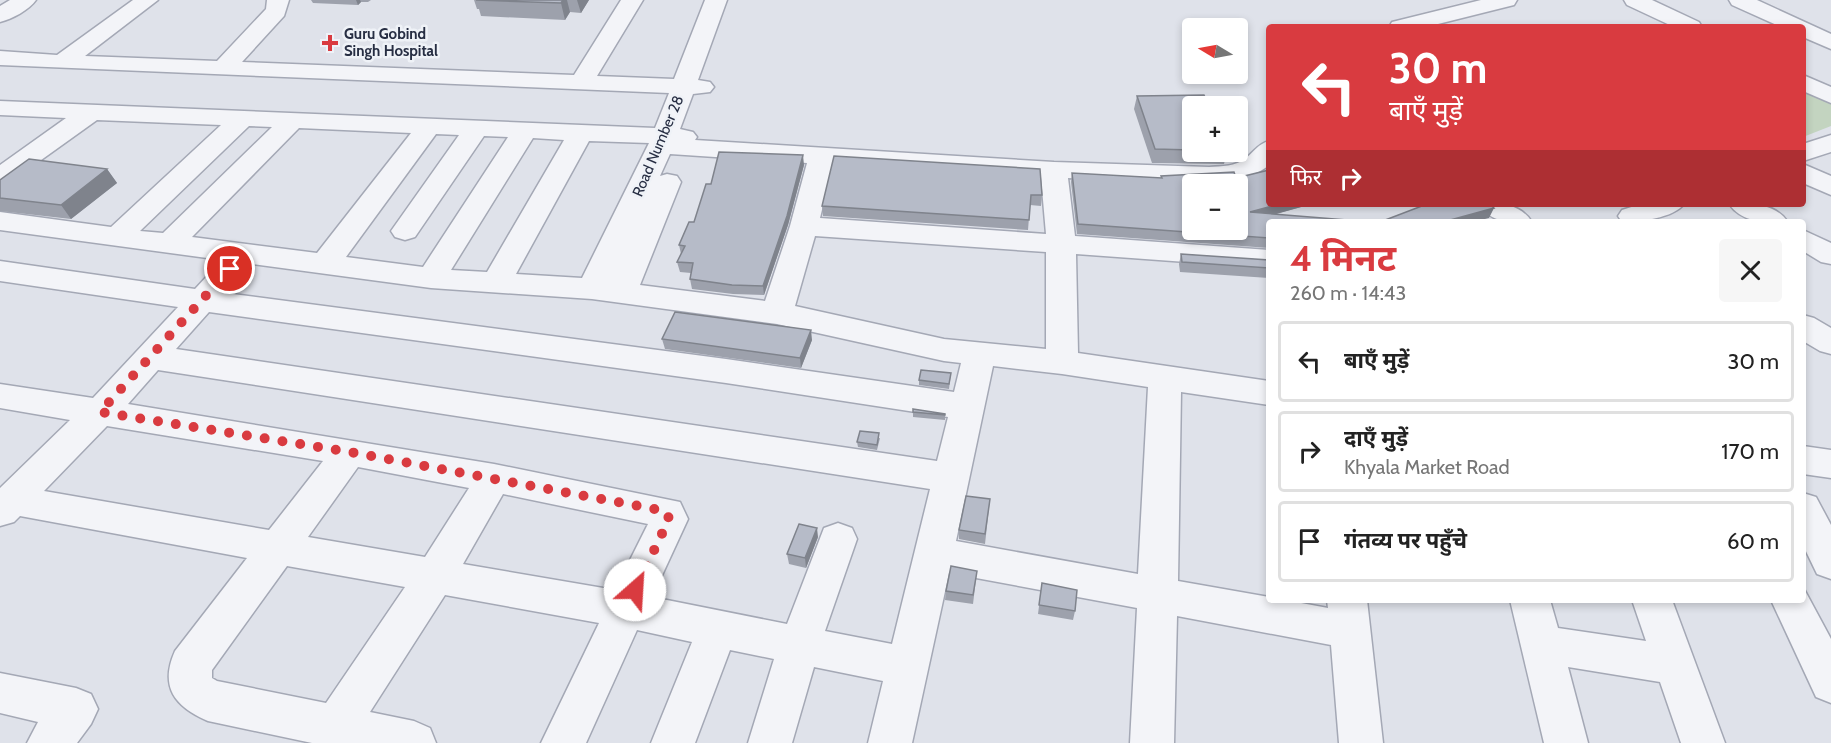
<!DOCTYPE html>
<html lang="hi">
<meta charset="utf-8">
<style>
body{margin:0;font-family:Cabin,"Noto Sans Devanagari",sans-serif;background:#f6f6f6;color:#222;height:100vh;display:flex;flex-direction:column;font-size:22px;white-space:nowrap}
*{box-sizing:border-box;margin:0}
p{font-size:20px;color:#767676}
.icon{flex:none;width:33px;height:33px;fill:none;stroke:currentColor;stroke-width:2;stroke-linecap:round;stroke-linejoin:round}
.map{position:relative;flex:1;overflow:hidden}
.panel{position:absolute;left:1266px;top:219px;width:540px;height:384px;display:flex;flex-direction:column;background:#fff;border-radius:6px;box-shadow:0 3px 9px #0003}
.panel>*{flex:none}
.hud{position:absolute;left:1266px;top:24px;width:540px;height:183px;border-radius:6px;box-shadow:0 3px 9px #0003;background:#d93b40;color:#fff;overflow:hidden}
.needle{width:39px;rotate:280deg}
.fabs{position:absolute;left:1182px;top:18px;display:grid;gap:12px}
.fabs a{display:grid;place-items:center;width:66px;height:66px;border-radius:6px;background:#fff;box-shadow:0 3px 9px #0003;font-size:30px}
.pin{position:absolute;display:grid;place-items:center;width:51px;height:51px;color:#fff;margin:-26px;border:3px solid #fff;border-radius:50%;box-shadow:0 2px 6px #0007}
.me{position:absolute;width:66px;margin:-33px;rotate:26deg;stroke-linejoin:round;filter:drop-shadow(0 0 4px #0008)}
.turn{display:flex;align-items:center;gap:21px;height:126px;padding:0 24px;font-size:27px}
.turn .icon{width:78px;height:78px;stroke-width:2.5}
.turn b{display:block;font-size:42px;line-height:51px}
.then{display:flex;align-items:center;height:57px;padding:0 24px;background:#0003;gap:12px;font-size:22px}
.round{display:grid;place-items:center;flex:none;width:63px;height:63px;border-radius:6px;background:#f6f6f6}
.head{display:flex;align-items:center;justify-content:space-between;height:102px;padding:0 24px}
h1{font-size:36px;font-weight:700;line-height:45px;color:#d93b40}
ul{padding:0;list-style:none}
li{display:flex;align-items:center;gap:18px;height:81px;margin:0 12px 9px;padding:0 12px;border:3px solid #e0e0e0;border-radius:6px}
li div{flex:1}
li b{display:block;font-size:22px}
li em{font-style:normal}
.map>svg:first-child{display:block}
</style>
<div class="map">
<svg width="1831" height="743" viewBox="0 0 1831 743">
<rect width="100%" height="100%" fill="#dfe2ea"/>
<!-- green -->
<path fill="#c3d4c0" d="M1803 85 1831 98V126L1803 137Z"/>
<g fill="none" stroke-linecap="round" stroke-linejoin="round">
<!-- minor casing -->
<g stroke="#a4a8b5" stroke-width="3">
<path id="minor" d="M10 0H36C29 10 12 19 0 22V6Z
M133 0H158L85 56 217 61 266 9 267 0H289L284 16 242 62 574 75 621 0H643L597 76 674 79 705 0H727L698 80 710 82 714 87 710 92 693 94 680 129 693 132 697 137 695 140 1054 162 1209 167C1222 166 1235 167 1246 158 1255 151 1258 144 1269 141V165C1239 194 1112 180 1068 178L1075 236 1269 250V268L1076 254 1078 353 1269 381V405L1181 392 1178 581 1269 597V600H1285L1328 608 1327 600H1367L1383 743H1339L1331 645 1177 616 1174 743H1130L1137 608 949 573 912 743H868L883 681 814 667 792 743H748L774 659 730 650 695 743H651L692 642 637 630 586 743H541L599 623 445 595 370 712 414 721 430 728 436 743H312L208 721C175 707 159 687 175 651L247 558 20 516 14 522 0 526V488L70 420 0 408V384L93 398 178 307 0 281V261L195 289 222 260 0 230V212L111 227 221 125 97 120 9 183 0 185V165L66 118 0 115V101L655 128 669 93 0 65V51L57 55ZM249 126 272 127 163 233 140 231ZM299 128 411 133 317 253 192 237ZM436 134 459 135 391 231 395 237 405 240 415 237 484 136 508 137 423 267 346 257ZM533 138 564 140 487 272 451 270ZM589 141 649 143 582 278 516 274ZM670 154 807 163 790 226 765 301 640 285 681 182 677 176 667 174 660 176ZM833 164 1041 177 1046 234 820 218ZM815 236 1046 252V349L944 339 795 306ZM252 264 431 288 592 299 777 324 944 361 961 363 954 392 726 359 225 293ZM209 312 726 383 948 417 937 461 176 349ZM993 366 1062 374 1148 387 1138 574 956 541ZM158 370 930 489 892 644 825 631 857 539 852 528 838 523 824 528 787 624 652 597 688 519 680 502 494 464 128 404ZM107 426 323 461 269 530 44 491ZM358 467 469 488 425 557 308 537ZM503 494 648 524 615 590 463 564ZM287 566 405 587 326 703 217 681 212 678V670Z
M1481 0H1517L1514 5 1426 27H1389L1392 22Z
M1624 0H1652L1699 22 1702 27H1674L1627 5Z
M1729 0H1757L1831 34V49L1803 37V27H1781L1732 5Z
M1803 75 1831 87V103L1803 91Z
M1831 135V152L1803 161V144Z
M1803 164 1831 176V195L1803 183Z
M1478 204C1500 204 1519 202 1532 222 1510 222 1492 224 1478 204Z
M1641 204H1684C1674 218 1639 222 1622 222L1618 216 1622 210Z
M1729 204C1751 204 1774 202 1788 222 1766 222 1743 224 1729 204Z
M1803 230 1831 243V264L1821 262 1803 251Z
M1803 315 1814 318 1831 328V354L1820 351 1803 341Z
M1803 446 1831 450V478L1803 474Z
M1803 493 1816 497 1831 525V579L1817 574 1803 545Z
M1803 587 1831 639V703L1816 697 1771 600H1803Z
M1510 600H1550L1558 628 1646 641 1632 600H1672L1725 743H1681L1660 682 1568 667 1588 743H1544Z
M0 673 76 688 91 694 98 709 91 724 77 743H27L38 722 0 713Z"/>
</g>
<!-- minor -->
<use href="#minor" fill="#f3f4f8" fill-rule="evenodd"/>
</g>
<!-- wall -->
<path fill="#9da1ac" d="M308 0H371L368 2H361L358 5 313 3 311 0Z
M474 0H589L581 13 570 12 565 20 481 16 479 9H477Z
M1137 96 1192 106V152H1227L1224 164 1152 163 1134 109Z
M834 156 1042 195 1041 206 1030 205 1028 230 823 216 822 206Z
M804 165 788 225 764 295 733 294 692 289 690 279 691 273 680 272 677 262 681 254 679 245 694 222Z
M107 169 117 183 71 219 0 211V180Z
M1072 173 1161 178V176L1236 178 1312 204 1275 214 1269 222V248L1077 234 1071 182Z
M1181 254 1269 260V278L1180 272 1179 264Z
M662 339 812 340 801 368 665 349Z
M951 373 949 389 919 385V380Z
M913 412 945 414V420L913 417Z
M880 438 877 450 858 447 857 442Z
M990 499 985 544 959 539V530Z
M818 537 806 568 789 564 787 554Z
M977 571 973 604 945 600 946 591Z
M1042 583 1075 611 1073 620 1038 614Z"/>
<!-- shaded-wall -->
<path fill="#7f838c" d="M356 0H360L361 2 358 5Z
M563 0H567L570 12 565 20 561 3Z
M577 0H589L581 13Z
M803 155 804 165 788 225 764 295 763 286Z
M107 169 117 183 71 219 61 205Z
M1279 204H1312L1247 222 1250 212Z
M1494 208 1489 218 1473 222H1443Z
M811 330 812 340 801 368 800 358Z
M817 528 818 537 806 568 805 558Z"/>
<!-- building -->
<path fill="#b6bbc8" stroke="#7f838c" stroke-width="1.5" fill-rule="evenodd" d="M476 0H563L561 3Z
M1204 95 1209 106H1192V150L1155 149 1137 96Z
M719 152 803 155 787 216 763 286 732 285 690 279 693 263 677 262 685 246 679 245 689 222H694L706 184H711Z
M834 156 1040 169 1042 195H1031L1029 220 822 206Z
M29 159 107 169 61 205 0 198V180Z
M1269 170V204H1279L1250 212 1372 222H1269V238L1078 224 1072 173 1162 178 1161 176 1234 172 1236 178ZM1192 184H1238V230H1192Z
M1427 204H1490L1494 208 1443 222H1380Z
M1181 254 1269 260V268L1182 262Z
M675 312 811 330 800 358 662 339Z
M921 370 951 373 949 384 919 380Z
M913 409 945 414V415L913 412Z
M860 431 879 433 877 445 857 442Z
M966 496 990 499 985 534 959 530Z
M799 524 817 528 805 558 787 554Z
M951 566 977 571 973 595 946 591Z
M1042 583 1077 590 1075 611 1039 605Z"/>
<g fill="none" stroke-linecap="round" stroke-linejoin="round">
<!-- route -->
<path stroke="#d93b40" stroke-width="10" stroke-dasharray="0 18" d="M230 269 100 412 350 452 660 510 667 513 669 519 635 590"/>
</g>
<!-- markers -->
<path fill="#d93b40" stroke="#eff2f7" stroke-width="2" d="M327 34h6v6h6v6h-6v6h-6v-6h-6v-6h6z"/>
<g text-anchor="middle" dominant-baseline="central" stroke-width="5" stroke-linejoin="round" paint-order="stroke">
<!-- far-poi labels -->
<g font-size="15" font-weight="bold" fill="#272e43" stroke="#eff2f7" text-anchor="start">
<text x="344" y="34">Guru Gobind<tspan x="344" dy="17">Singh Hospital</tspan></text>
</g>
<!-- far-street labels -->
<g font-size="15" fill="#272e43" stroke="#eff2f7">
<text transform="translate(658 146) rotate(-67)">Road Number 28</text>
</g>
</g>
</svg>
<div class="fabs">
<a><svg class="needle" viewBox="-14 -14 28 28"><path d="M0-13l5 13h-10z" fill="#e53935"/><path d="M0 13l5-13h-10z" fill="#767676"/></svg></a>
<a>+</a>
<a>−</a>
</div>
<div class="pin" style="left:230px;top:269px;background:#d93025"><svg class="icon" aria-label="arrive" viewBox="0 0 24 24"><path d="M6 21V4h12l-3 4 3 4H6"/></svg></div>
<svg class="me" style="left:635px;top:590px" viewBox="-20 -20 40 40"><circle r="19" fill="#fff"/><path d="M0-13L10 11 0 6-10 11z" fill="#d93b40"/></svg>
<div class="hud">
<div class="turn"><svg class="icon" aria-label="left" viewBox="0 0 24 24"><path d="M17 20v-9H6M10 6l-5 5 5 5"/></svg><div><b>30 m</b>बाएँ मुड़ें</div></div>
<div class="then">फिर<svg class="icon" aria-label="right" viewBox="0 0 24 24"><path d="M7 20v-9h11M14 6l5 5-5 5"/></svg></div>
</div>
<section class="panel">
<div class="head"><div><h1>4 मिनट</h1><p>260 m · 14:43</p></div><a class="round"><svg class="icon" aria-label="close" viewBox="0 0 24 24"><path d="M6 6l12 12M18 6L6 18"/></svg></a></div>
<ul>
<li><svg class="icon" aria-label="left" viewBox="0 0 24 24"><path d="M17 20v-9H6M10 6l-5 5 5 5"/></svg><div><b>बाएँ मुड़ें</b></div><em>30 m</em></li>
<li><svg class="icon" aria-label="right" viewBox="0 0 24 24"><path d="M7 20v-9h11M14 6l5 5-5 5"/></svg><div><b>दाएँ मुड़ें</b><p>Khyala Market Road</p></div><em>170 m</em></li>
<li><svg class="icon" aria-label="arrive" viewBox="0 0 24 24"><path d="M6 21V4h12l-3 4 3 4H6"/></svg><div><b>गंतव्य पर पहुँचे</b></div><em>60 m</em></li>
</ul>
</section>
</div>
